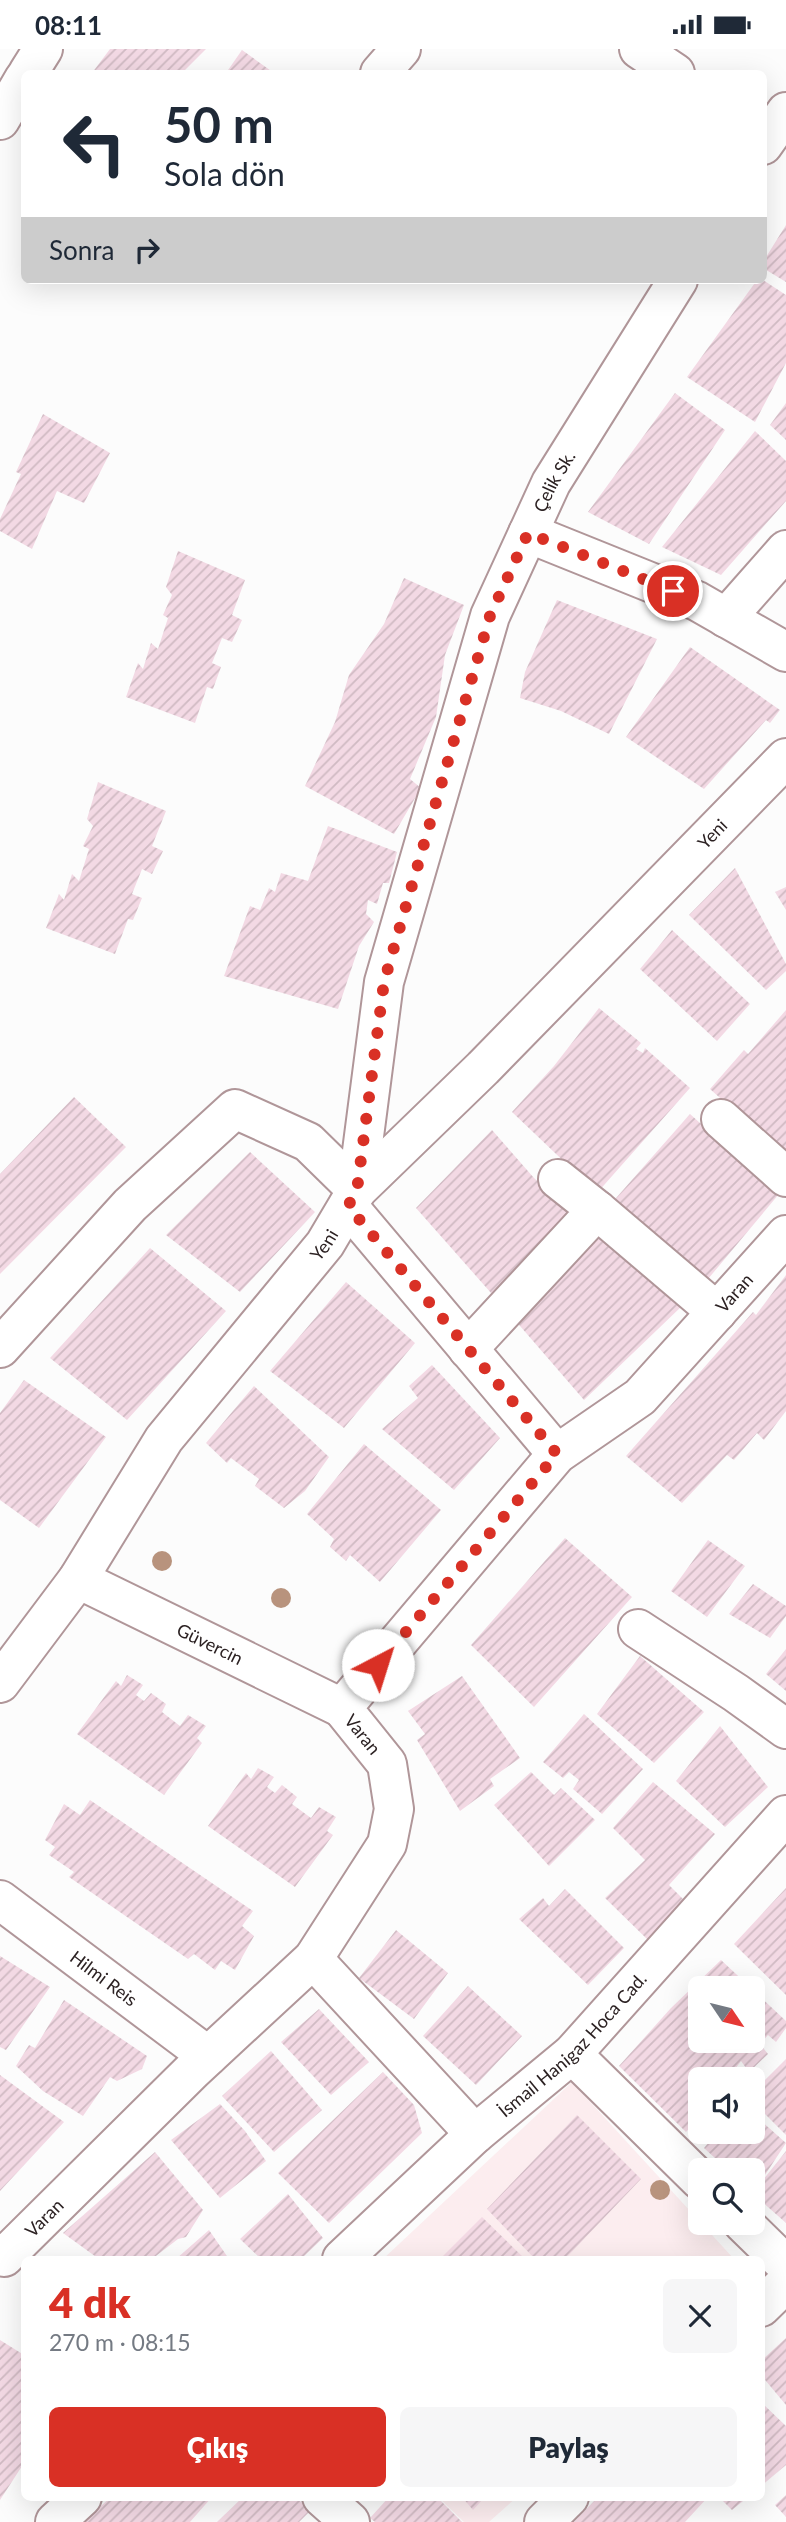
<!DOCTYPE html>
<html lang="tr">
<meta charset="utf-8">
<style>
body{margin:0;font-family:Lato,sans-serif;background:#f6f6f7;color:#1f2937;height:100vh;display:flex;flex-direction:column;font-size:26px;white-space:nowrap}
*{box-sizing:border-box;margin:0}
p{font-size:23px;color:#747a83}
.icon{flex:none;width:38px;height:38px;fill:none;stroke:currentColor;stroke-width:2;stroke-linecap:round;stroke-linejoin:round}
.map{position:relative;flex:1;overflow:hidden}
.sheet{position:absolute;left:21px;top:2207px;width:744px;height:245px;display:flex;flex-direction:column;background:#fff;border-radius:10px;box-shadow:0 7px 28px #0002}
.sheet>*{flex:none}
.top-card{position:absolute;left:21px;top:21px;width:746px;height:214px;border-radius:10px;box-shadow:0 7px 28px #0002;background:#fff;color:#1f2937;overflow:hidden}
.needle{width:46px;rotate:125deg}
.buttons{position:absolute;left:688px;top:1927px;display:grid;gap:14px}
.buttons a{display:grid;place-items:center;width:77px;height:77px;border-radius:10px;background:#fff;box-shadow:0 7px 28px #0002;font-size:35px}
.pin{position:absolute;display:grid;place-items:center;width:60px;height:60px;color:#fff;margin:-30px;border:4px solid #fff;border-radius:50%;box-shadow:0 2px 7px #0007}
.me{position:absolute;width:77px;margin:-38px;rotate:40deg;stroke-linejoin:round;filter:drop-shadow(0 0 5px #0008)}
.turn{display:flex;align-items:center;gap:24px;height:147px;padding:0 28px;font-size:32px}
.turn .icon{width:91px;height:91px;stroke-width:2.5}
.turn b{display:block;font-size:49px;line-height:60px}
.then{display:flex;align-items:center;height:66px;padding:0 28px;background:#0003;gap:14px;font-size:26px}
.round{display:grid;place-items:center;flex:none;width:74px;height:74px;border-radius:10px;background:#f6f6f7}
.headline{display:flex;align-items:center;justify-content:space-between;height:119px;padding:0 28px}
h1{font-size:42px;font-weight:800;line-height:52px;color:#d93025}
.cta{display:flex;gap:14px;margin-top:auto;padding:14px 28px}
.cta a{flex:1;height:80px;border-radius:10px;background:#d93025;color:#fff;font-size:28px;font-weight:800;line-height:80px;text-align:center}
.cta a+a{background:#f6f6f7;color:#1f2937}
.status{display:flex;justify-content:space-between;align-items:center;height:49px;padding:0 35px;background:#fff;direction:ltr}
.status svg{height:19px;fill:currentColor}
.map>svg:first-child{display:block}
</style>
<div class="status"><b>08:11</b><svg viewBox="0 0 49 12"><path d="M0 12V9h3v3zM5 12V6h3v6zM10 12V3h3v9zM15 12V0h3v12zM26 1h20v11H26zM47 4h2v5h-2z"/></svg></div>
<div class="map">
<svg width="786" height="2473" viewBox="0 0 786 2473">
<defs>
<pattern id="building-hatch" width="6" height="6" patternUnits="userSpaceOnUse" patternTransform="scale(1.75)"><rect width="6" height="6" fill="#f3d9e4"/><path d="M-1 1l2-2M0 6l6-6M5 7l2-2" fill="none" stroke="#d0bac3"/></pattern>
</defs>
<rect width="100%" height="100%" fill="#fcfcfc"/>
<!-- built -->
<path fill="#fcedef" d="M572 2033 734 2210H383Z
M438 2448H517L489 2473H464Z"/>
<!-- building -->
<path fill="url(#building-hatch)" d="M110 0H206L182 24H92Z
M242 1 274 24H226Z
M786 176V233L763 219V213Z
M757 231H763L786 246V314L755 373 687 328Z
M675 344 725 381 649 495 588 463Z
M786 354V391L770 376Z
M43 365 110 404 84 454 57 442 32 500 0 482V470L21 425 16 423Z
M755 382 786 412V452L721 526 662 498Z
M178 502 245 531 232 566 242 571 232 593 222 589 212 614 221 618 213 640 207 638 195 674 126 648 138 614 143 620 151 594 158 600 168 569 163 566 172 546 166 538Z
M404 529 464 556 445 606 436 668 410 730 421 739 394 785 305 737 335 673 349 626 384 575Z
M557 551 657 590 609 685 561 662 520 649 525 623Z
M690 598 780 661 770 674 766 671 704 740 626 688Z
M98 733 166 762 152 797 163 802 152 825 142 820 132 845 142 849 133 871 128 870 115 905 46 879 59 845 64 851 72 825 79 832 89 800 83 797 93 777 87 770Z
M328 777 397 803 389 834H383L377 855 368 851 366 865 374 873 359 897 338 960 224 927 250 857 260 861 269 839 275 843 281 824 308 832Z
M735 819 786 915V922L766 941 689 866Z
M786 838V861L775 843Z
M672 881 750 955 717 992 640 920Z
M599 959 641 994 636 1000 643 1004 645 999 690 1039 597 1144 512 1063 554 1017Z
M786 961V1108L710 1040 744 1001 748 1005Z
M74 1048 126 1098 0 1225V1125Z
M690 1065 779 1145 703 1236 609 1157Z
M492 1081 534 1129 578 1169 499 1253 416 1159Z
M250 1103 315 1163 240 1243 166 1186Z
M604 1175 682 1257 584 1351 514 1270Z
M150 1199 226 1262 127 1371 50 1309Z
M786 1226V1362L764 1391 757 1384 734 1411 727 1406 682 1454 626 1407 753 1263 756 1266Z
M346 1233 415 1294 344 1379 270 1322Z
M432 1316 500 1389 454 1441 382 1380 418 1349 409 1337Z
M24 1331 106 1388 39 1479 0 1451V1364Z
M254 1337 329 1408 305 1442 284 1459 255 1437 259 1430 231 1409 227 1414 206 1394Z
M364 1395 441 1461 380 1533 350 1506 346 1512 330 1498 334 1490 307 1465Z
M565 1489 632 1548 534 1658 471 1596Z
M708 1491 745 1517 707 1568 671 1542Z
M753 1535 786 1557V1567L770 1589 729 1565Z
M786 1600V1642L766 1625Z
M640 1607 704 1663 654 1714 597 1665Z
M127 1626 143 1636 136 1646 144 1652 151 1644 166 1655 162 1663 180 1677 188 1666 206 1677 197 1689 202 1694 164 1746 77 1685 116 1632 121 1637Z
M462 1627 520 1709 490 1730 494 1737 460 1762 417 1691 425 1685 408 1662Z
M584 1665 643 1720 602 1765 573 1740 579 1731 569 1723 563 1729 543 1713Z
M720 1677 768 1738 725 1778 676 1732Z
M258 1719 274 1728 267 1738 275 1744 282 1736 297 1748 292 1755 311 1769 319 1758 336 1768 327 1782 333 1786 295 1838 208 1777 246 1724 251 1730Z
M531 1723 554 1746 561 1739 595 1771 549 1817 494 1756Z
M653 1733 715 1785 669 1836 687 1854 649 1892 605 1849 645 1811 613 1779Z
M90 1751 253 1862 242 1877 254 1887 235 1921 221 1912 215 1921 194 1905 188 1910 69 1828 74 1823 49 1806 55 1798 45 1791 64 1755 80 1766Z
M786 1839V1946L734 1895Z
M565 1840 624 1899 588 1936 519 1870 543 1849 549 1857Z
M396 1881 448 1924 414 1970 359 1929Z
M0 1907 50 1938 6 2001 0 1998Z
M721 1911 751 1939H700V1992H752V1940L786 1972V1979L776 1993 768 1986 760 1995 768 2005 749 2023 741 2012 732 2024 737 2030H700V2068L686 2083 619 2017 671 1959Z
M468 1937 522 1987 476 2036 423 1987Z
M64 1951 147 2007 142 2020 117 2032 110 2028 83 2067 43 2042 16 2017 29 1996 35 1999Z
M319 1960 369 2013 331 2046 281 1993Z
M271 2002 322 2061 274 2103 222 2047Z
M786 2010V2086L752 2052V2044Z
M383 2023 414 2056 422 2084 329 2174 278 2124Z
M0 2026 64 2073 0 2142Z
M220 2055 245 2082 266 2112 220 2149 171 2091Z
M752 2064 786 2094 755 2141 786 2102V2174L752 2144V2121H728L704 2099 718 2082H752Z
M577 2066 641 2130 565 2210H535L487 2160Z
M155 2103 203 2161 186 2188 178 2190 152 2210H99L63 2184Z
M288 2145 323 2189 301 2210H261L240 2190Z
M482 2168 525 2210H440Z
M209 2181 229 2210H176Z
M786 2289V2356L761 2326V2312Z
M0 2291 24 2306V2414L0 2451Z
M761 2353 786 2377V2416L761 2437Z
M786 2446V2468L775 2456Z
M111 2448H212L190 2473H83Z
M243 2448H296L310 2462 299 2473H217Z
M389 2448H437L462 2473H375L370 2469Z
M462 2448H485L473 2461Z
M598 2448H708L685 2473H574Z
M719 2448H748L732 2461Z"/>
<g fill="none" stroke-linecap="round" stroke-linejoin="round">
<!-- minor casing -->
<g stroke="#b09699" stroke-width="42">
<g id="minor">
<path d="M639 0 675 24"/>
<path d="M28 24 43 0"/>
<path d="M380 24 401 0"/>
<path d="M0 71 24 30"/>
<path d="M763 96 786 63"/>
<path d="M528 484 697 552 786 603"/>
<path d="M726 569 786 501"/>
<path d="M721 1070 786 1128"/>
<path id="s1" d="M357 1141 384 933 490 567 551 434 678 231"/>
<path d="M348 1157 557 1405"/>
<path d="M597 1161 717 1263"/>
<path d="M0 1299 130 1156 235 1060 308 1093 357 1141"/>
<path d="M468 1300 597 1161 558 1130"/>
<path id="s2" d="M78 1530 342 1659"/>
<path d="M638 1580 736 1644 786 1680"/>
<path id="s3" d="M0 1634 78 1530 164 1390 325 1195 357 1141 483 1019 786 709"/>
<path id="s4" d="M0 1851 208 2007"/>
<path d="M313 1910 475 2085"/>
<path d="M572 2005 700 2131"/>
<path d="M743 2174 786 2216"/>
<path id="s5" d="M4 2208 193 2021 313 1910 387 1795 394 1760 387 1715 342 1659 557 1405 640 1348 786 1186"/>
<path id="s6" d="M342 2210 475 2085 572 2005 786 1766"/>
<path d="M761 2258 786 2234"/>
<path d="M322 2448 350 2473"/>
<path d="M55 2473 82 2448"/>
<path d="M544 2473 569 2448"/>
</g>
</g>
<!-- minor -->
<use href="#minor" stroke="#fff" stroke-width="38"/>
</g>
<!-- trees -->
<g fill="#b8937d">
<circle cx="162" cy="1512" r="10"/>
<circle cx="281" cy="1549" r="10"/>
<circle cx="660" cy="2141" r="10"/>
</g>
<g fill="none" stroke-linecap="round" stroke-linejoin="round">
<!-- route -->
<path stroke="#d93025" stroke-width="12" stroke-dasharray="0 21.6" d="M378 1616 557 1405 348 1157 357 1141 384 933 490 567 528 484 673 542"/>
</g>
<g text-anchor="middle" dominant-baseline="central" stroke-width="5" stroke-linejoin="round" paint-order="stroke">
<!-- street labels -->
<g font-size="18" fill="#2c2223" stroke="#fff">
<text stroke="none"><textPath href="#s1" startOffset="740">Çelik Sk.</textPath></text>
<text stroke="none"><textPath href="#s3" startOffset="1113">Yeni</textPath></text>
<text stroke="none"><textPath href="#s3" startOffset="546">Yeni</textPath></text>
<text stroke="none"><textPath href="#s5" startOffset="1293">Varan</textPath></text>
<text stroke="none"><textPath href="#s2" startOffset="147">Güvercin</textPath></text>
<text transform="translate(363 1685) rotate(51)">Varan</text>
<text stroke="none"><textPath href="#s4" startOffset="130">Hilmi Reis</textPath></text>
<text stroke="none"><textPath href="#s6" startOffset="315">İsmail Hanigaz Hoca Cad.</textPath></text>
<text stroke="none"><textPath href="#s5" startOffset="56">Varan</textPath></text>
</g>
</g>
</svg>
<div class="buttons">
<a><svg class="needle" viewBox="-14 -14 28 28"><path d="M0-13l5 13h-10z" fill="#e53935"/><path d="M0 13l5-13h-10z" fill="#747a83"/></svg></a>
<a><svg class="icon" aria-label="sound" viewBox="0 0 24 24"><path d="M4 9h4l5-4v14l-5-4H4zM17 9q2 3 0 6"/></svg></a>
<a><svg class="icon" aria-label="search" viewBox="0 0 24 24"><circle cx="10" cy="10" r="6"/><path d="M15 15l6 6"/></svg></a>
</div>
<div class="pin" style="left:673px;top:542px;background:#d93025"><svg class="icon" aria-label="arrive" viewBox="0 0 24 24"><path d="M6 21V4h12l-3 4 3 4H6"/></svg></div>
<svg class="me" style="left:378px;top:1616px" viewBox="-20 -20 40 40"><circle r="19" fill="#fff"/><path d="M0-13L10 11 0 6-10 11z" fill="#d93025"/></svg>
<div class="top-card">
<div class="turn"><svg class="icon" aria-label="left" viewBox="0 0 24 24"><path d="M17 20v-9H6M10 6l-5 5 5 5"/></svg><div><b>50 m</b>Sola dön</div></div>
<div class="then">Sonra<svg class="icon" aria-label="right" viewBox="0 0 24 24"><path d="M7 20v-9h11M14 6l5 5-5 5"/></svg></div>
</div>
<section class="sheet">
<div class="headline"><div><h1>4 dk</h1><p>270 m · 08:15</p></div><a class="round"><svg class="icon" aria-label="close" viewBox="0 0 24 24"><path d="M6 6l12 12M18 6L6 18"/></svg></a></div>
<div class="cta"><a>Çıkış</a><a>Paylaş</a></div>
</section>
</div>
